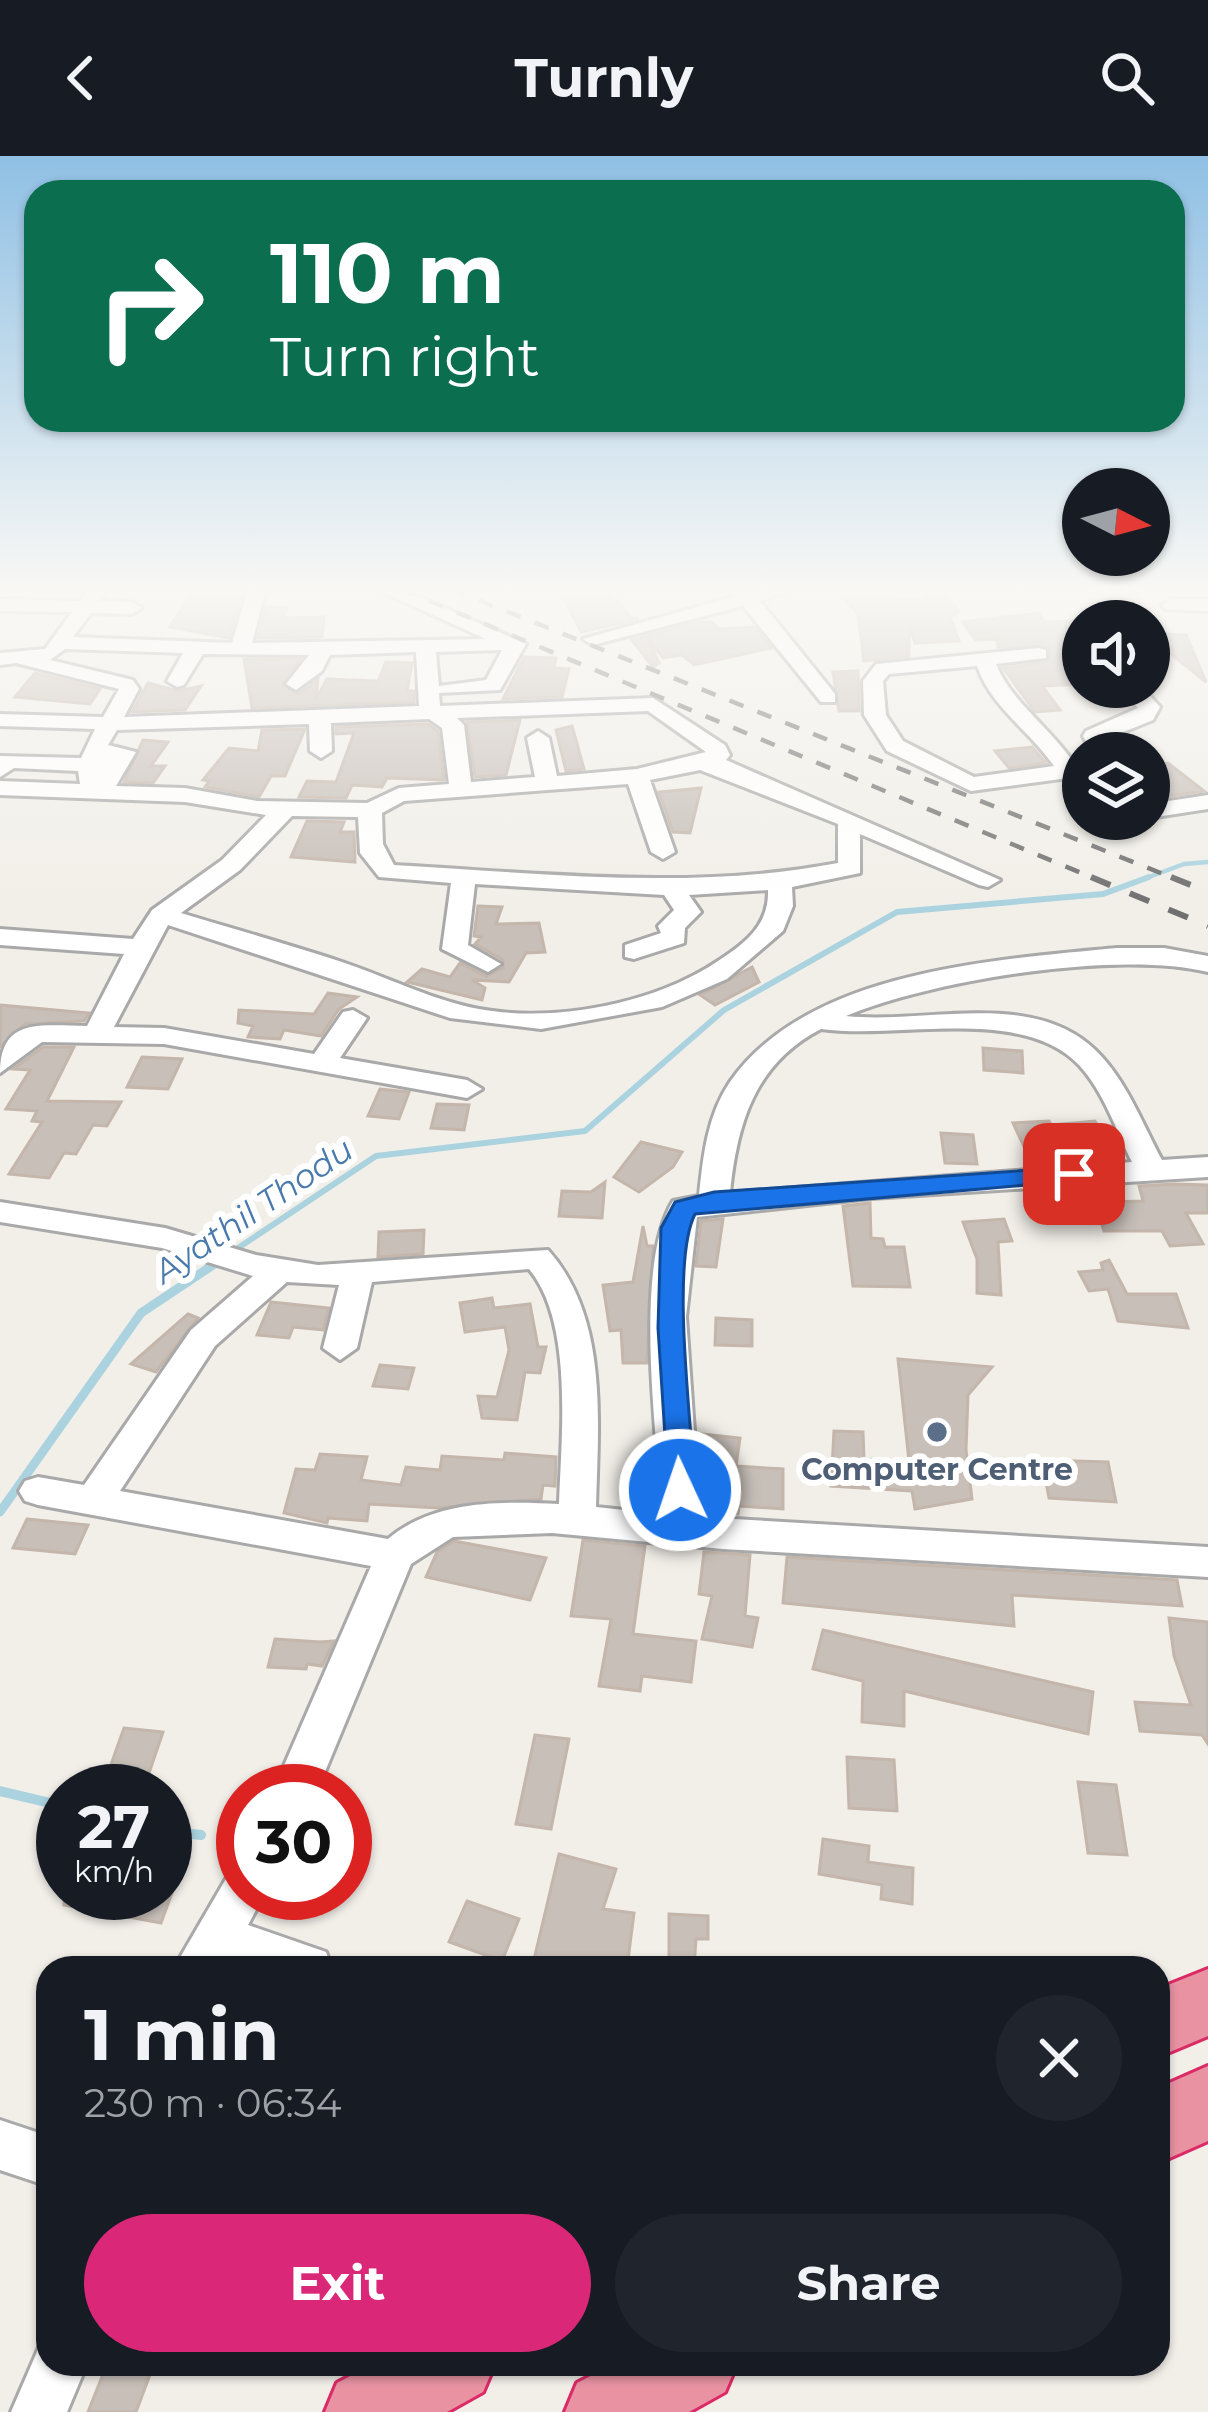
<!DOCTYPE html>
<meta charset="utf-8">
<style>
body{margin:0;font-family:Montserrat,sans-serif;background:#20242c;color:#f1f3f6;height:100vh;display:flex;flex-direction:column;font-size:45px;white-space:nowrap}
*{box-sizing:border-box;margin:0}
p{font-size:39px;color:#9ea1a6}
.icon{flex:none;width:66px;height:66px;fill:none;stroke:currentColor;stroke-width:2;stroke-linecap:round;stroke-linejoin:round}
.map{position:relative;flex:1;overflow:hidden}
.sheet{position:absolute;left:36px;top:1800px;width:1134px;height:420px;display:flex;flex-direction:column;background:#171b24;border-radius:36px;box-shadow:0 3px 9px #0004}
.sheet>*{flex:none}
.top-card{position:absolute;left:24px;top:24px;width:1161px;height:252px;border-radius:36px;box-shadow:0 3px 9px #0004;background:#0b6e4f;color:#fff;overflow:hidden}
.needle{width:78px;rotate:96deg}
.buttons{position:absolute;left:1062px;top:312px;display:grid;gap:24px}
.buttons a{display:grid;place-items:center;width:108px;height:108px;border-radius:50%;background:#171b24;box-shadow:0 3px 9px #0004;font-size:60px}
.speed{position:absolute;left:36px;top:1608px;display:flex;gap:24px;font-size:60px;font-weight:700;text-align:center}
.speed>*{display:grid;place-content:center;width:156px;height:156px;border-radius:50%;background:#171b24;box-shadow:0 3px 9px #0004;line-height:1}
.speed small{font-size:30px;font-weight:400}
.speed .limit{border:18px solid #d22;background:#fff;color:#111}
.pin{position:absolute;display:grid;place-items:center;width:102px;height:102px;color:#fff;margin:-51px;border-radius:24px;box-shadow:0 6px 18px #0006}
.me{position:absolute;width:132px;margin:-66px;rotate:357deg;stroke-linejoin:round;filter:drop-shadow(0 0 9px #0008)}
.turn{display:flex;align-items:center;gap:42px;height:252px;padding:0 48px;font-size:54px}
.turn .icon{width:156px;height:156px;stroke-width:2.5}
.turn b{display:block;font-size:84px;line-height:102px}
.round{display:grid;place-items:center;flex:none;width:126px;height:126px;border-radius:63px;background:#20242c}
.overview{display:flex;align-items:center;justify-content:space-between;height:204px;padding:0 48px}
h1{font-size:72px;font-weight:700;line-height:90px}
.action{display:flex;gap:24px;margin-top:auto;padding:24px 48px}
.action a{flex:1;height:138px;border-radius:72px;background:#db2777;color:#fff;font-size:48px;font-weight:700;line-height:138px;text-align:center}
.action a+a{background:#20242c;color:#f1f3f6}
header{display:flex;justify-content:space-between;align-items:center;height:156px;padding:0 48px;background:#171b24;font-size:54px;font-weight:700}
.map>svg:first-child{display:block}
</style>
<header><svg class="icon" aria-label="back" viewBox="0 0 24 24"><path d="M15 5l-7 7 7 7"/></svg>Turnly<svg class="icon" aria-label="search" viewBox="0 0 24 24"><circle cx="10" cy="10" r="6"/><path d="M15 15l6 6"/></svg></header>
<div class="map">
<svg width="1208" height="2256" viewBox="0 0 1208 2256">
<rect width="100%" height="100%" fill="#f2efe9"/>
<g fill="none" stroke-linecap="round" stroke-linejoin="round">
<!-- stream-far3 -->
<path stroke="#aad3df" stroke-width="4.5" d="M1141 724 1184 708 1208 706"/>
<!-- stream-far2 -->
<path stroke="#aad3df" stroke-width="6" d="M220 1104 376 1000 585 975 724 854 897 756 1103 738 1149 721"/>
<!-- stream-far1 -->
<path stroke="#aad3df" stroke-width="9" d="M0 1356 141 1157 225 1101"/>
<!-- stream -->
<path stroke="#aad3df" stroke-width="10" d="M0 1635 63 1650
M165 1675 201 1679"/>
</g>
<!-- building -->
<path fill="#c7bfb8" stroke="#c4b6ab" stroke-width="3" d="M559 433H607L610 445 619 444 630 461 639 463 581 476Z
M835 433H887L895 444H926L924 435H944L959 456 950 461 959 485 915 487 909 470V500L864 505 858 458Z
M191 437 241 440 229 482 170 471Z
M266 451 287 452 282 462 324 461 322 481 258 482Z
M1039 457 1044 466 1083 465V482L1064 485 1065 497 1083 508V528L1042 530 1060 554 1035 556 1003 512 1047 506 1050 491H998L997 483 976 484 962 466Z
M699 466H711L719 473 755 471 771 492 694 509 682 499 663 502 648 483 659 507 653 511 632 484Z
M1162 478 1186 479 1206 526 1169 496Z
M524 501 556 502 554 512 569 513 562 541 503 543Z
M244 503H300L282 529 299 538 318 523 316 543 327 523 378 525 386 506 412 507 407 535H414V546L252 552Z
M858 515 859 555H839L833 516Z
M35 517 100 533 90 548 15 541Z
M148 527 178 535 201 530 185 554 132 556Z
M520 564 506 619 475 621 467 566Z
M428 568 438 575 444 624 387 622 382 631 352 629 346 642 299 641 307 625 336 626 354 577 336 578V571Z
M572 570 584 613 566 615 556 574Z
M305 573 285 620H271L259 641 205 631 209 625 203 624 229 592 258 595 262 574Z
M143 584 168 586 151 610H165L153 627 124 626Z
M1032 591 1046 607 1009 612 995 595Z
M1168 607 1204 635 1150 643 1149 610Z
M701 632 690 677 673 676 659 636Z
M307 665 344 666 340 676H354L355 706 291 701Z
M478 750 502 751 496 768 539 767 545 796 526 797 509 826 472 824 485 832 482 844 407 826 422 813 450 821 460 807 486 820 503 812V804L475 788 481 781 474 780Z
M752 811 759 826 715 849 700 839Z
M328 837 357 841 339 853 321 880 284 874 280 883 248 881 253 870 238 867 239 854 314 858Z
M0 849 89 857 84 865 25 868 0 891Z
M43 891H74L47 945 121 946 107 970 93 969 76 998 64 997 49 1022 9 1018 42 966 32 965 37 955 6 953 30 914 13 913Z
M983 892 1022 895 1023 917 984 914Z
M142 901 182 903 168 933 127 931Z
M380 933 409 936 399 963 368 960Z
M437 948 469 949 464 974 431 972Z
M1049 965 1051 969 1095 965 1113 995 1086 997 1081 989 1025 993 1013 967Z
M941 977 973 979 977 1008 945 1007Z
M641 986 682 996 673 1011 639 1036 614 1021Z
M605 1026 602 1062 559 1060 562 1035 591 1036Z
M1175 1028 1208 1029V1057H1186L1203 1088 1170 1090 1162 1075H1104L1098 1057H1111L1107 1046 1143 1045 1139 1030Z
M870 1047 871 1082 883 1083 885 1091H904L910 1131 853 1130 843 1050Z
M723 1063 716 1111 696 1110 701 1065Z
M1004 1063 1012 1085 998 1086 1001 1139 977 1137V1103L963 1066Z
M643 1070 647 1090H653L647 1207H623L621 1174 610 1175 603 1129 633 1126Z
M424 1074 423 1098 378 1101 379 1076Z
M1109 1104 1127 1138H1176L1188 1172 1118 1165 1108 1133 1089 1135 1079 1116 1103 1114 1101 1107Z
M492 1142 494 1152 530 1148 538 1191H546L540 1217 525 1216 517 1264 482 1262 478 1240 497 1241 509 1194 505 1171 465 1176 460 1147Z
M271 1146 329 1152 323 1174 293 1171 289 1182 257 1179Z
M188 1158 198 1162 156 1216 131 1208Z
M716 1162 752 1164V1190L715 1189Z
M898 1203 992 1211 968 1239 966 1294 972 1343 915 1353 912 1335 831 1330 834 1275 863 1276 864 1303 909 1305Z
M380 1209 414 1212 408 1233 373 1230Z
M702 1278 740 1282 736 1310 783 1313V1353L739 1350 738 1358 704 1354Z
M505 1297 556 1301 555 1330 543 1329 541 1343 438 1352 369 1348 367 1365 328 1362 327 1367 284 1357 296 1313 315 1314 320 1298 367 1301 361 1324 401 1329 406 1311 440 1314 442 1300 504 1304Z
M1042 1304 1108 1306 1116 1346 1049 1342Z
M27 1363 88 1369 75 1398 13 1392Z
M583 1384 645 1390 633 1478 696 1485 691 1526 642 1520 640 1535 599 1530 611 1463 571 1460Z
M454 1385 546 1402 530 1444 426 1421 437 1396Z
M704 1396 750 1399 745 1460 758 1462 752 1491 702 1483 712 1440 699 1438Z
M787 1401 1177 1424 1182 1450 1012 1439 1014 1470 783 1447Z
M1169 1462 1208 1466V1588L1202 1579 1140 1575 1135 1546 1191 1549 1174 1500Z
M823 1474 1093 1536 1088 1578 904 1535V1570L862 1566 863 1525 813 1513Z
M275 1483 320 1486 334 1485 322 1510 307 1508 306 1513 268 1511Z
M124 1572 163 1576 148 1620 108 1617Z
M535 1579 569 1583 551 1673 516 1668Z
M847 1601 894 1604 897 1655 849 1652Z
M1078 1626 1116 1629 1127 1699 1088 1697Z
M823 1683 869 1690 868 1706 913 1712 912 1748 881 1743 882 1729 819 1718Z
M559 1698 616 1713 603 1753 634 1757 627 1812H532Z
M64 1737H172L161 1767 64 1749Z
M467 1745 519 1763 502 1805 449 1786Z
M669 1758 708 1760V1783H696L694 1812 669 1811Z
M107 2208H154L136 2256H88Z"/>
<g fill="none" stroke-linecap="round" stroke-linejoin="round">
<!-- minor casing -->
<g stroke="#a9a9a9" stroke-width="6">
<path id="minor" d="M89 433H108L99 445 132 446 142 452 132 458 91 457 73 481 232 487 248 433H266L252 487 486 483 376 433H402L526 488 500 534 439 537 440 550 653 542 725 589 730 599 726 604 1000 724 988 731 979 729 860 678V717L792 731 793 750 783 775 727 823 662 851 541 873 450 862 168 769 114 871 164 872 314 898 343 856 353 854 367 862 340 902 467 924 482 933 467 942 164 888 42 886 0 917C0 860 42 870 87 870L124 798 0 789V773L133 783 152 754 222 704 266 659 185 646 0 639V625L80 628 78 615 14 612 0 621V600L81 602 95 573 0 570V558L103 561 119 533 16 507 0 509V497L45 493 72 456 0 455V443L80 445ZM65 493 183 497 167 525 177 531 184 529 203 498 309 499 286 528 296 534 322 515 330 499 416 496 419 550 124 561 139 533 133 524 50 504ZM502 494 486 524 439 530 436 496ZM648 555 706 596 637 613 557 620 549 582 538 575 527 582 535 621 471 626 464 569 457 562ZM429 563 442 572 449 628 399 632 367 647 257 645 185 632 116 630 136 596 108 589 117 574 309 568 310 595 321 602 332 595 331 567ZM700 614 838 668V707C691 735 542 717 394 709L383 688 382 657 404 645 628 628 651 696 663 703 675 696 650 624ZM292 660 358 661 360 697 379 721 451 727 442 793 488 816 501 808 468 789 475 728 664 739 674 754 658 770 661 777 625 789V801L634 803 684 787 685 772 701 756 689 739 768 734C769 769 746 787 718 805 654 848 555 867 479 853 431 844 385 820 339 805 287 788 234 773 181 757L240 714Z
M731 433H794L760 445 835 538V546H821L743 450 593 489 583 483 736 440Z
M1172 443H1208V455L1165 453 1162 449Z
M1068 485 1083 486V504L1068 493Z
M1039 492 1046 494V502L996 508C1010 544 1050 572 1074 607L1083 606V620L971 635 887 595 864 559 863 525 876 508ZM977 510C991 551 1029 574 1054 610L974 621 903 585 886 559 883 525 889 518Z
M1120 531H1142L1160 551 1153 564 1106 583 1114 597H1092L1083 580 1086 575 1138 552Z
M1208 639V653L1149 662V648Z
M1117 792H1164L1208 800V816C1118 794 932 824 846 860 928 869 1039 830 1102 901 1129 931 1143 969 1162 1004L1208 1001V1021L871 1042 697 1061 686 1161 700 1361 1208 1391V1421L723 1393 552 1377 453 1381 411 1408 317 1635H273L371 1410 38 1349 25 1345 19 1335 25 1325 38 1321 84 1329 191 1174 253 1120 162 1092 0 1066V1046L165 1072 256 1099 318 1109 548 1094C609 1162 598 1266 596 1351L662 1358C657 1280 633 1110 673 1045L699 1040C703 1001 707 960 730 926 807 815 993 804 1117 792ZM821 873C898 884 1022 849 1079 909 1104 936 1116 974 1132 1006L730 1037C737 967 755 907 821 873ZM529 1113C574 1166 561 1282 559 1348 501 1345 434 1344 388 1383L120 1335 215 1190 287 1126 339 1129 323 1192 340 1204 357 1192 372 1126Z
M243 1715V1737H265L248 1769 326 1796 332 1812H247L227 1805 223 1812H174L227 1721Z
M0 1964 48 1980V2030L0 2014Z
M48 2185V2208H87L67 2256H11L40 2189Z"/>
</g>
<!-- highway casing -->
<g stroke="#dc2a67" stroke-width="6">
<path id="highway" d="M1208 1813V1880L1158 1901V1833Z
M1208 1910V1985L1158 2007V1932Z
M373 2208H495L483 2236 447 2256H325L337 2227Z
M614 2208H737L725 2236 689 2256H565L577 2227Z"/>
</g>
<!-- minor -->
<use href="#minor" fill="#fff" fill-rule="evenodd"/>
<!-- highway -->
<use href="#highway" fill="#e892a2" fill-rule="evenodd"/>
<!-- rail-far1 -->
<path stroke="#707070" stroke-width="4.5" stroke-dasharray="15 15" stroke-linecap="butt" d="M401 433 1098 724
M451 433 1178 724"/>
<!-- rail -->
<path stroke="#707070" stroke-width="6" stroke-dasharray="21 21" stroke-linecap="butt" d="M1091 721 1208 770
M1171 721 1208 736"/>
</g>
<!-- sky -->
<linearGradient id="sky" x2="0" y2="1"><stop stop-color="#8fc0e4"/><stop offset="0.58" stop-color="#f9f8f5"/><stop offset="1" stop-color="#f9f8f5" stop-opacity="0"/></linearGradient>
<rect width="1208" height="749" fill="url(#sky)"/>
<!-- route -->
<path fill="#1a73e8" stroke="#114b97" stroke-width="3" d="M1074 1011 1083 1013V1024L695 1058C670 1108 692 1271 695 1334L691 1342H669L658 1172 661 1072 675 1046 714 1036Z"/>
<!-- markers -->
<circle fill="#5c6f8a" stroke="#fff" stroke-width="4.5" cx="937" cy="1276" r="12"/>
<g text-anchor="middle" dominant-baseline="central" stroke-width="12" stroke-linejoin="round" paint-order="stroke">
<!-- service labels -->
<g font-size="30" font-weight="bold" fill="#4e5e75" stroke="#fff">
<text x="937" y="1313">Computer Centre</text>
</g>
<!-- water labels -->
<g font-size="33" font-style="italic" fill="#4a7aab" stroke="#fff">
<text transform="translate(253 1054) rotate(-34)">Ayathil Thodu</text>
</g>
</g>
</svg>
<div class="buttons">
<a><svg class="needle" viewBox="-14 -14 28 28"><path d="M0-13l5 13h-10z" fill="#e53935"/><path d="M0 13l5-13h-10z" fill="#9ea1a6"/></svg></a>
<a><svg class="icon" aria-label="sound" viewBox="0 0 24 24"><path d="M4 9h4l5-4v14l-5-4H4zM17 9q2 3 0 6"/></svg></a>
<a><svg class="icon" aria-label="layers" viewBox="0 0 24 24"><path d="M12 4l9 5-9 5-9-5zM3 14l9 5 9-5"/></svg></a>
</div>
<div class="speed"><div>27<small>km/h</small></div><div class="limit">30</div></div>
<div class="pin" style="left:1074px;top:1018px;background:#d93025"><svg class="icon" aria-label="arrive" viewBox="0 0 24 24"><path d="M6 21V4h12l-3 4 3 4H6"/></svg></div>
<svg class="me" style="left:680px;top:1334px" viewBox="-20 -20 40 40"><circle r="17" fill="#1a73e8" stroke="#fff" stroke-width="3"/><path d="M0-11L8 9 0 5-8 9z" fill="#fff"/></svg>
<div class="top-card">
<div class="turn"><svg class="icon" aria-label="right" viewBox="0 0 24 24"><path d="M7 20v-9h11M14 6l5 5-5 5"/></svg><div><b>110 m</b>Turn right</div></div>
</div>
<section class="sheet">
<div class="overview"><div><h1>1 min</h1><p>230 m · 06:34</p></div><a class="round"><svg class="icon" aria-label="close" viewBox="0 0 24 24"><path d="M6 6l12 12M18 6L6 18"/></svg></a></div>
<div class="action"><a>Exit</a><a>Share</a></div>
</section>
</div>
